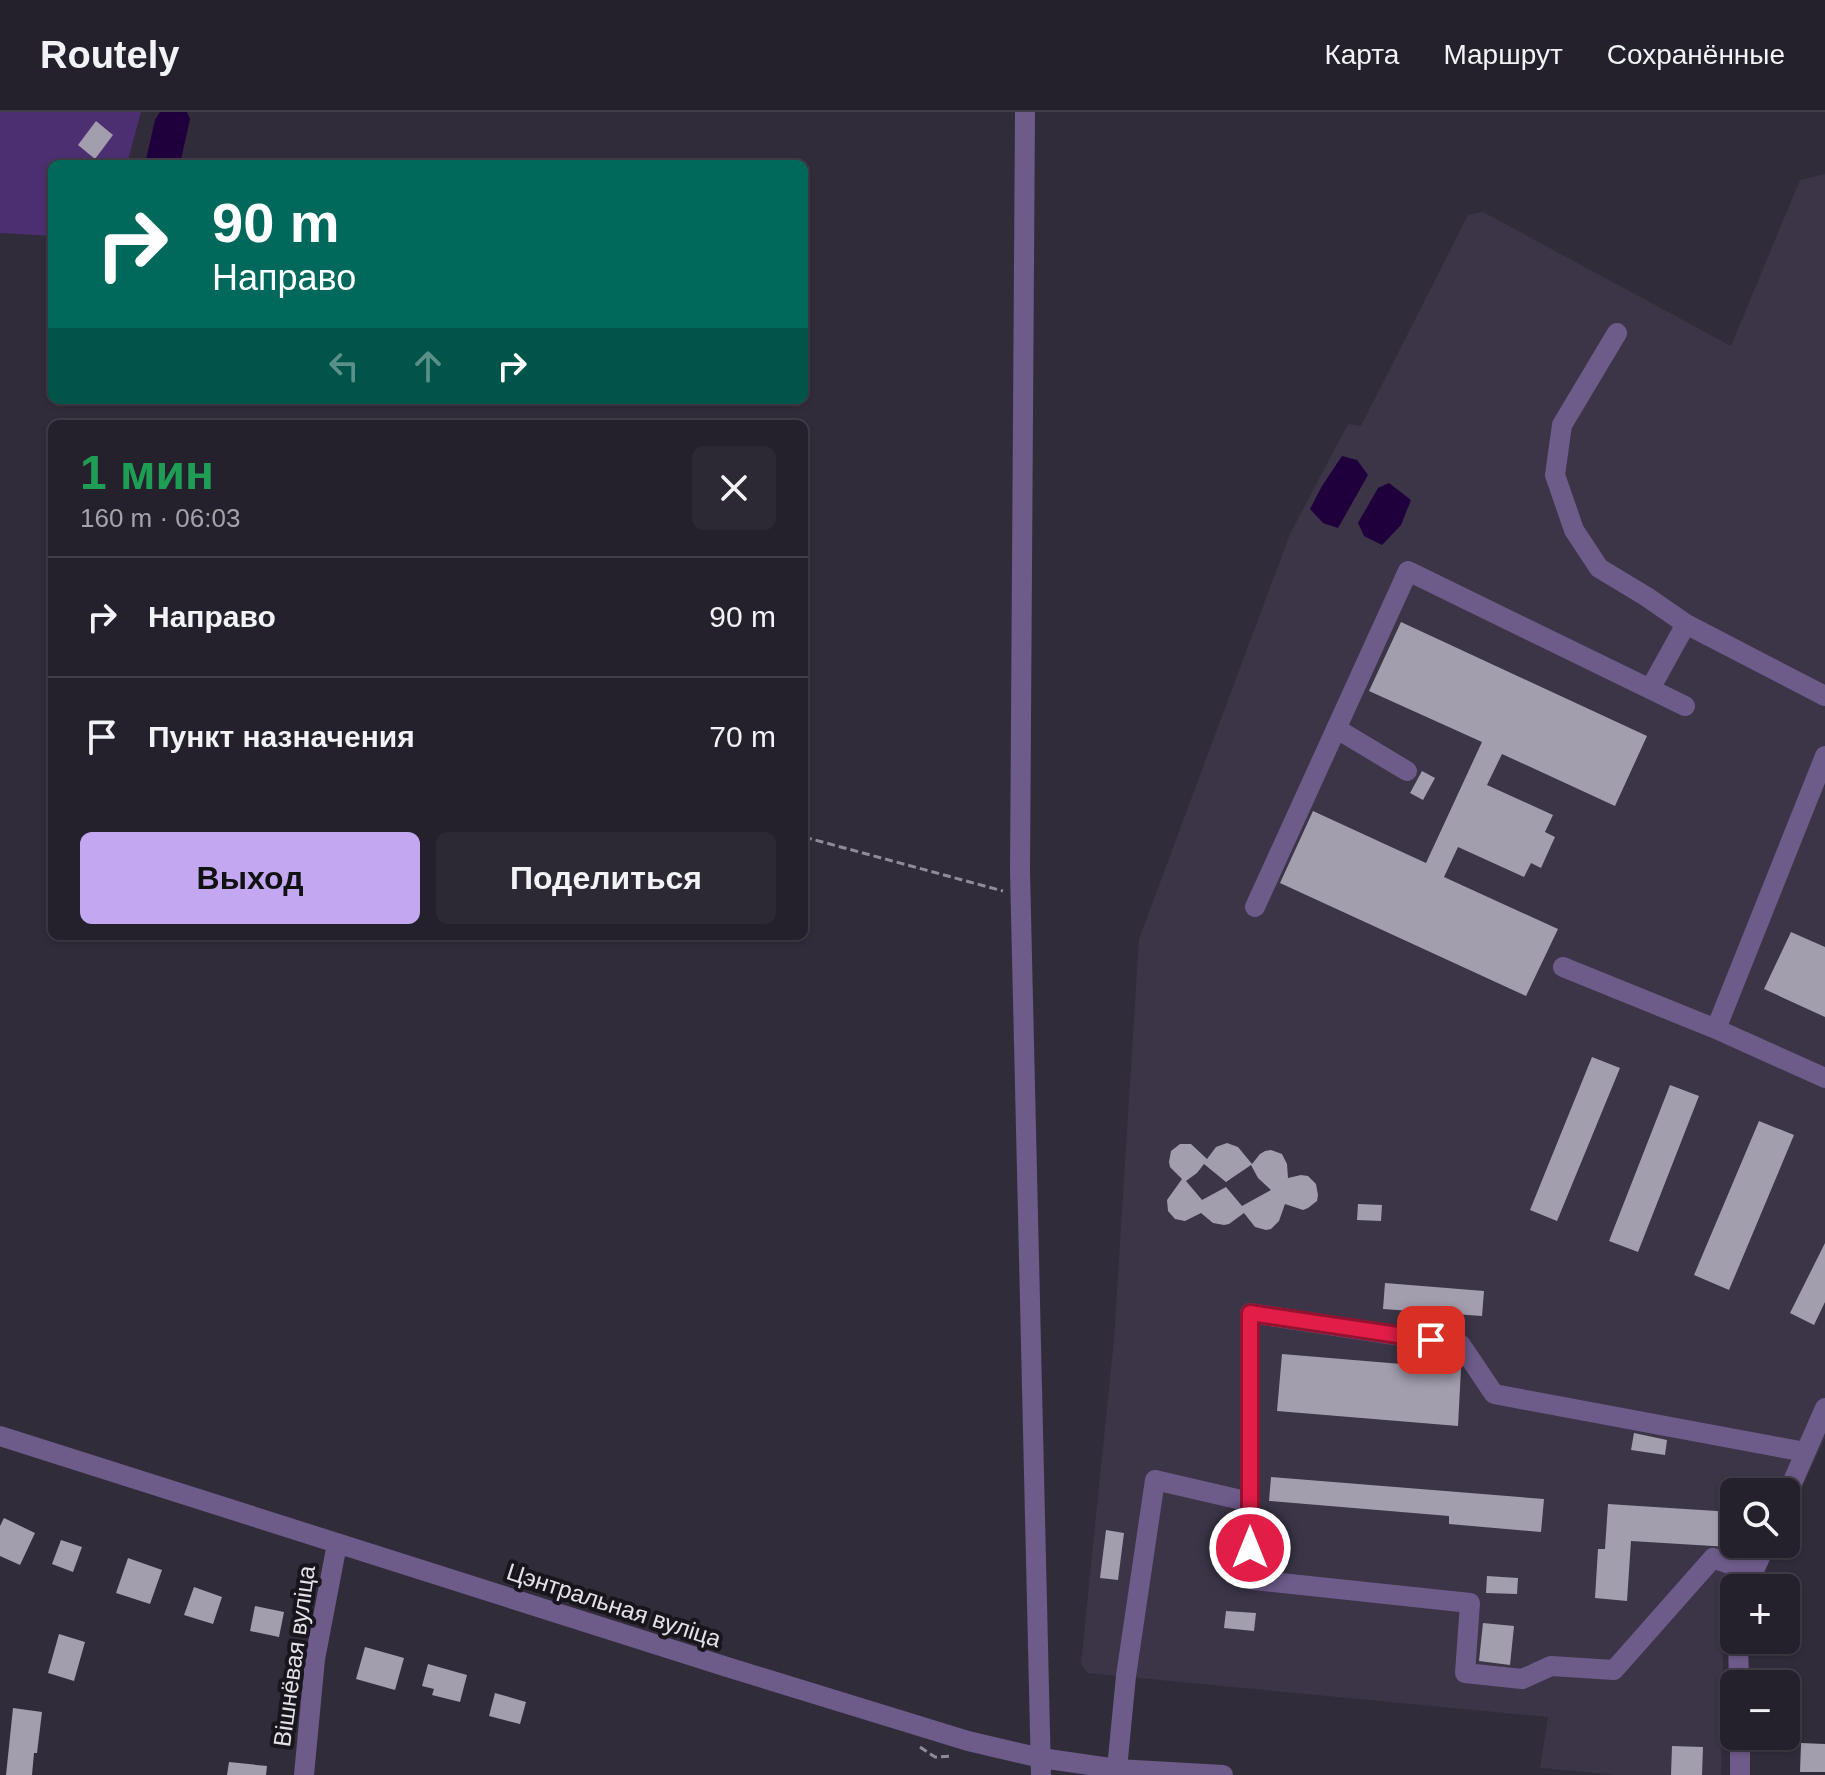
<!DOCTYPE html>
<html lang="ru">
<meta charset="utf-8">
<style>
body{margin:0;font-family:Arial,sans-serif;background:#2d2934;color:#f1f3f6;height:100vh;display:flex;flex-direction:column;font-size:30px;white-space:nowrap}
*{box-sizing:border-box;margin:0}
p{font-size:26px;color:#a3a3a9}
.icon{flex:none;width:44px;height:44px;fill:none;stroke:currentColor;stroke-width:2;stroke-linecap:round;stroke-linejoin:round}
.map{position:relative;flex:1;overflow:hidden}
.drawer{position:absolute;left:48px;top:308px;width:760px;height:520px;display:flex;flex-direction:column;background:#25212c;border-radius:12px;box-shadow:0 2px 6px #0004,0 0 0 2px #423e48}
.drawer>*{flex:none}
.top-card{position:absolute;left:48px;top:48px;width:760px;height:244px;border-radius:12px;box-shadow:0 2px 6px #0004,0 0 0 2px #423e48;background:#00695c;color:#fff;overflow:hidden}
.buttons{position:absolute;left:1720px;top:1366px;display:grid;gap:16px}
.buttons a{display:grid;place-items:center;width:80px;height:80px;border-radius:12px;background:#25212c;box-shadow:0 2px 6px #0004,0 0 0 2px #423e48;font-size:40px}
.pin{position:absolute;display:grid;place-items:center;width:68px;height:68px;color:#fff;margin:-34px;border-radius:16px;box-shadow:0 4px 12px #0006}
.me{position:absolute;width:88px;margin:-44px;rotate:0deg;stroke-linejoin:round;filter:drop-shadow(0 0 6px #0008)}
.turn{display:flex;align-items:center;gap:28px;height:168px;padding:0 32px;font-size:36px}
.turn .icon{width:104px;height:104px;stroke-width:2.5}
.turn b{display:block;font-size:56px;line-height:68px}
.lanes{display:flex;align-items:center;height:76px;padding:0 32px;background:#0003;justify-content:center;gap:40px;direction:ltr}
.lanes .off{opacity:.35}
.round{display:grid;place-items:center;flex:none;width:84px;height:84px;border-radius:12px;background:#2d2934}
.headline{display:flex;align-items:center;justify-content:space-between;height:136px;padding:0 32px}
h1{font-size:48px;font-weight:800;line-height:60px;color:#1e9e55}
.primary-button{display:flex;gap:16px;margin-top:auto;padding:16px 32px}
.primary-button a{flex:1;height:92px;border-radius:12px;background:#c4a7f1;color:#111;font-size:32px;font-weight:800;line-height:92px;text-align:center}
.primary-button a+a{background:#2d2934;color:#f1f3f6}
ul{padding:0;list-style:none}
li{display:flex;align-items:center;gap:24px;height:120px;padding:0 32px;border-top:2px solid #423e48}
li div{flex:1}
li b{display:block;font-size:30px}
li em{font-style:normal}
header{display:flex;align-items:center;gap:48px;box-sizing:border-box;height:112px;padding:0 40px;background:#25212c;border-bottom:2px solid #423e48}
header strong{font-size:38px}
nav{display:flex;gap:44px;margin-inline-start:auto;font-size:28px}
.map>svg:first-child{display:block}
</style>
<header>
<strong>Routely</strong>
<nav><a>Карта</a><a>Маршрут</a><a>Сохранённые</a></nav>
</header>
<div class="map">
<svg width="1825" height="1663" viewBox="0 0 1825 1663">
<rect width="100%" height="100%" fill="#312c3a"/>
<!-- built -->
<path fill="#3b3547" d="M1825 62V1326L1786 1410V1380H1734V1432H1776L1762 1461 1759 1476H1734V1483H1724L1721 1663H1619L1540 1656 1548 1605 1087 1561 1081 1552 1114 1227 1139 827 1290 422 1348 312 1361 314 1468 103 1483 100 1731 234 1800 68Z"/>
<!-- green -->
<path fill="#4c2f70" d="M0 0H141L127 52H52V124L0 121Z"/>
<!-- water -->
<path fill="#1f003d" d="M160 0H187L190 7 180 52H145L155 8Z
M1342 344 1357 348 1368 363 1338 416 1323 411 1310 397 1322 374Z
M1389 371 1411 388 1401 413 1382 433 1364 424 1358 411 1378 376Z"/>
<!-- building -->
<path fill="#a39eae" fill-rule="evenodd" d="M96 9 113 23 95 47 78 33Z
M1401 510 1647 624 1615 694 1502 642 1487 673 1553 703 1545 720 1555 725 1541 756 1531 751 1524 765 1458 735 1444 765 1558 817 1526 884 1280 771 1313 699 1426 751 1482 630 1369 579Z
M1422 659 1435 666 1423 688 1410 681Z
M1791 820 1825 835V905L1764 877Z
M1592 945 1620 956 1557 1109 1530 1098Z
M1670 973 1699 984 1638 1140 1609 1129Z
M1759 1009 1794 1023 1729 1178 1694 1163Z
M1227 1031 1238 1035 1252 1052 1260 1042 1265 1039 1271 1038 1282 1042 1287 1052 1288 1066 1301 1063 1308 1064 1316 1072 1318 1083 1317 1089 1308 1096 1303 1098 1285 1092 1279 1109 1271 1117 1266 1118 1255 1115 1244 1101 1229 1112 1224 1113 1213 1111 1201 1101 1185 1109 1175 1107 1168 1099 1167 1088 1182 1067 1170 1055 1169 1050 1171 1039 1180 1032H1191L1207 1047 1216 1035ZM1204 1052 1226 1070 1251 1053 1258 1066 1271 1078 1242 1094 1226 1075 1202 1088 1186 1069 1197 1061Z
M1358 1092 1382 1093 1381 1109 1357 1108Z
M1825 1131V1190L1814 1213 1790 1201Z
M1385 1171 1484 1179 1482 1204 1383 1197Z
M1282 1242 1461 1257 1458 1314 1277 1299Z
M1634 1321 1667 1328 1665 1343 1631 1338Z
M1271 1365 1544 1387 1541 1420 1449 1412V1404L1269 1389Z
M1608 1392 1732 1400 1729 1435 1631 1429 1627 1489 1595 1486 1598 1437H1605Z
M4 1406 35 1421 20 1453 0 1444V1414Z
M1106 1418 1124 1421 1118 1468 1100 1466Z
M61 1428 82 1435 73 1460 52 1452Z
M128 1446 162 1458 150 1492 116 1481Z
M1487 1464 1518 1466 1517 1482 1486 1481Z
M194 1475 222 1485 213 1512 184 1503Z
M255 1494 284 1500 279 1525 250 1519Z
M1226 1499 1256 1501 1254 1519 1224 1516Z
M1483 1511 1514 1514 1510 1553 1479 1549Z
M59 1522 85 1530 74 1569 48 1561Z
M365 1535 404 1546 395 1578 356 1567Z
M428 1552 467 1563 460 1590 432 1583 434 1577 422 1574Z
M495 1581 526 1590 520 1612 489 1604Z
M13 1596 42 1600 37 1641H34L32 1663H6Z
M1801 1631 1825 1632V1660H1800Z
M1672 1634 1703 1635 1702 1663H1671Z
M229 1650 267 1654 266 1663H227Z"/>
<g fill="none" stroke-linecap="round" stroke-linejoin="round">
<!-- path -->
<path stroke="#908c97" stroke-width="3" stroke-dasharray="8 4" stroke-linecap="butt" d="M804 725 1003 779
M920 1635 935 1645 953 1644"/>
<!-- minor -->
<path stroke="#6d5b8a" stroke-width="20" d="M1025 0 1020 759 1041 1663
M1617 221 1562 313 1555 363 1574 418 1599 456 1647 485 1686 512
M1650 577 1686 512 1825 584
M1337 617 1407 659
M1255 795 1408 459 1685 594
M1563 855 1716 917 1825 966
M1716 917 1825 644
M0 1324 727 1555 968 1629 1041 1646 1117 1657 1223 1663
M1786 1385 1825 1296
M1754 1461 1713 1446 1614 1558 1551 1554 1522 1567 1465 1561 1470 1491 1254 1468 1250 1459V1201L1461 1233 1494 1282 1805 1340
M1746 1476 1766 1432
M1738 1528 1739 1572
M1740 1624V1663
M1117 1657 1126 1564 1155 1368 1250 1390
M304 1663 315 1547 337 1432"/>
</g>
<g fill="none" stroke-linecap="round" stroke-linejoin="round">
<!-- route casing -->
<g stroke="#92132f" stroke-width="20">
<path id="route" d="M1250 1436V1201L1431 1228"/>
</g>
<!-- route -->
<use href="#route" stroke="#e11d48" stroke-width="14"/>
</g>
<g text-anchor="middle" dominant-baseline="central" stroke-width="8" stroke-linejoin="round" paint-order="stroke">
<!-- street labels -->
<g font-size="24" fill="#e4e1ea" stroke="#18161c">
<text transform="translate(614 1493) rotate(18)">Цэнтральная вуліца</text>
<text transform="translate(294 1544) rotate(-82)">Вішнёвая вуліца</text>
</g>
</g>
</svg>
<div class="buttons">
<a><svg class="icon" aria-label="search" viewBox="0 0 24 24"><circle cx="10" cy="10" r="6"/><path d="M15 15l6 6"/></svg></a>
<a>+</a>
<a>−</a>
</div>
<div class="pin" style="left:1431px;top:1228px;background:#d93025"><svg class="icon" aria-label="arrive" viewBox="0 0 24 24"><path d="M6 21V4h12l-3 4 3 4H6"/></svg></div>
<svg class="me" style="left:1250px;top:1436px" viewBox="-20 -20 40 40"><circle r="17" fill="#e11d48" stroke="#fff" stroke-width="3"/><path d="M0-11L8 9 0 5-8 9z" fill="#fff"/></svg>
<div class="top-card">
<div class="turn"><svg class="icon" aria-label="right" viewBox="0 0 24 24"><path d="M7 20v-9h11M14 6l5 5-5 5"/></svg><div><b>90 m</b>Направо</div></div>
<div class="lanes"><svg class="icon off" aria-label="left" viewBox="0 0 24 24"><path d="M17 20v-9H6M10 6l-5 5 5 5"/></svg><svg class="icon off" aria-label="ahead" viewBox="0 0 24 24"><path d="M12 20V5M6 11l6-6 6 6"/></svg><svg class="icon" aria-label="right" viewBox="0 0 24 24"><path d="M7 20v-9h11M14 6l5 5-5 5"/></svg></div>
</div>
<section class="drawer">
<div class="headline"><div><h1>1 мин</h1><p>160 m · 06:03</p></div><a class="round"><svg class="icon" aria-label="close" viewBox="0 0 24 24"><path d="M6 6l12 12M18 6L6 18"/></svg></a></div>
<ul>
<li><svg class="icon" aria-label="right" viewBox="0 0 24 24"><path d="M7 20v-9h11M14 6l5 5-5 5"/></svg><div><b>Направо</b></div><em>90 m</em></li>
<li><svg class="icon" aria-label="arrive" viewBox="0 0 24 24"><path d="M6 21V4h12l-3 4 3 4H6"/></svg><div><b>Пункт назначения</b></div><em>70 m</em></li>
</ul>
<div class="primary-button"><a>Выход</a><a>Поделиться</a></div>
</section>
</div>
